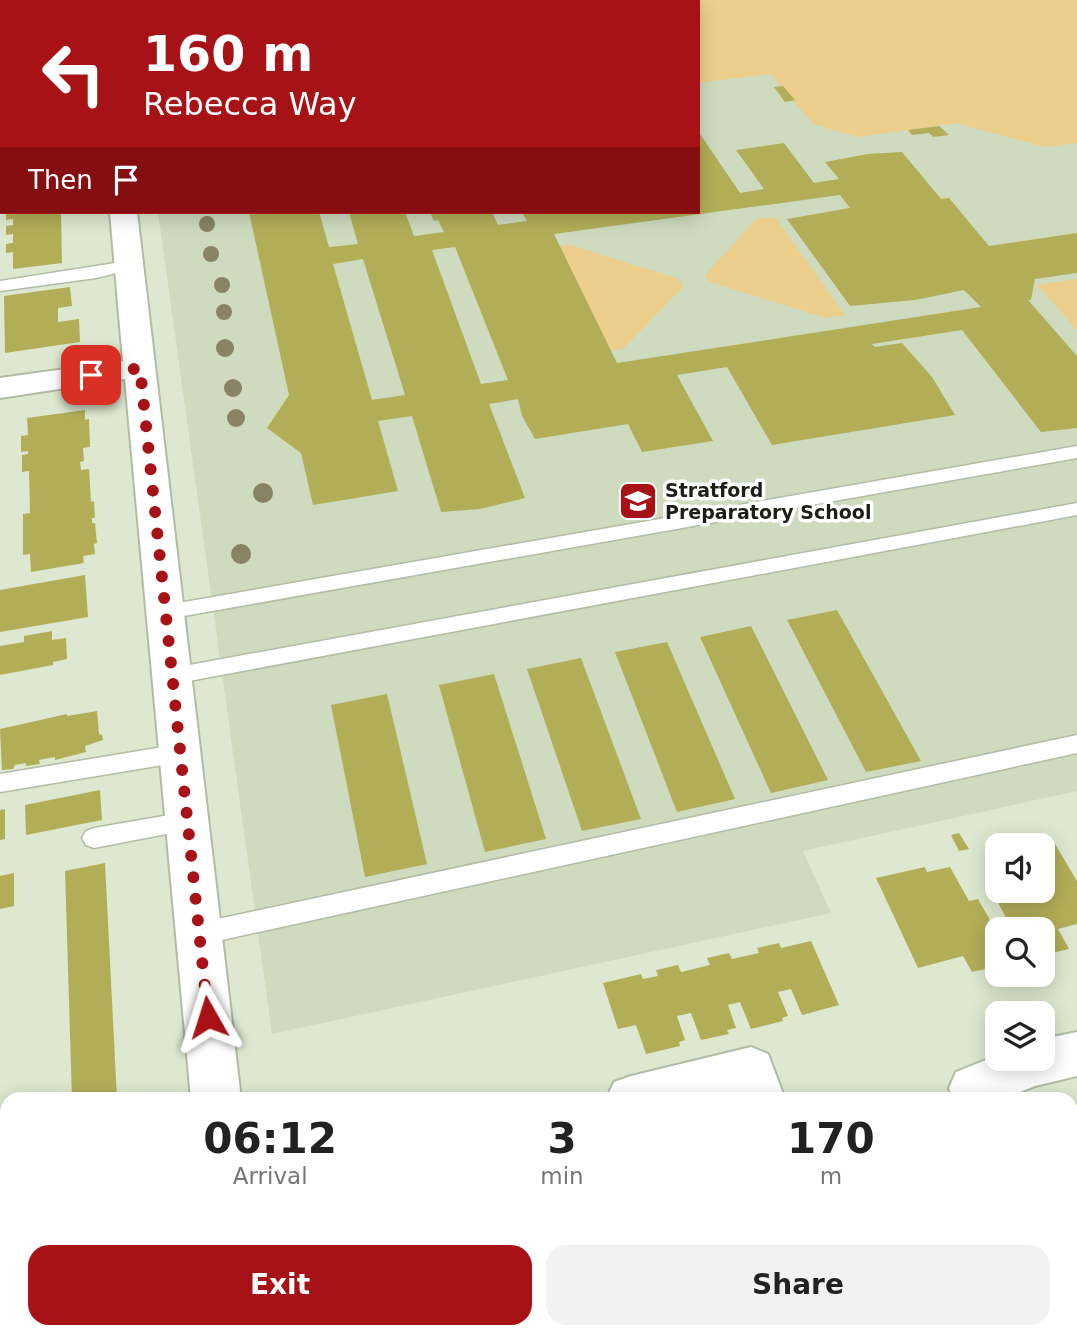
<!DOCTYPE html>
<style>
body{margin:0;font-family:"DejaVu Sans",sans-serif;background:#f2f2f2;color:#222;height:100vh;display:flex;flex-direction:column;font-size:26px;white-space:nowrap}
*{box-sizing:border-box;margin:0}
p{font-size:23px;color:#767676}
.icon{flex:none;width:38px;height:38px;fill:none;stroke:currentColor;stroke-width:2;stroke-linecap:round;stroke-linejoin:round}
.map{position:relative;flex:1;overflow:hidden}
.drawer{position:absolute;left:0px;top:1092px;width:1078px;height:247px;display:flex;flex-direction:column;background:#fff;border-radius:21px 21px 0 0;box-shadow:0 4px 18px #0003}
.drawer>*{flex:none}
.top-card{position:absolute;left:0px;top:0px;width:700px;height:214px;box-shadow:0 4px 18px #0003;background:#a71216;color:#fff;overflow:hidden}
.fabs{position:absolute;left:985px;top:833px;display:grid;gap:14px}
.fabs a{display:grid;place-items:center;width:70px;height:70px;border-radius:14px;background:#fff;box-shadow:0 4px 18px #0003;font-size:35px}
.pin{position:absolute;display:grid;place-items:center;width:60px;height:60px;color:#fff;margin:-30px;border-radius:14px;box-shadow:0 4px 10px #0006}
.me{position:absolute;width:77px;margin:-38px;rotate:354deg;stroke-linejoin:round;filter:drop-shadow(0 0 5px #0008)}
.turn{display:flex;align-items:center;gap:24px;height:147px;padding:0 28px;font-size:32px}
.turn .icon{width:91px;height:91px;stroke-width:2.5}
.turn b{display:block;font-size:49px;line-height:60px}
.then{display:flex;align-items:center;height:66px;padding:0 28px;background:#0003;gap:14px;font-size:26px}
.eta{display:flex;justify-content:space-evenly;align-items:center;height:119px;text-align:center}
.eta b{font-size:42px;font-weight:700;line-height:49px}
.primary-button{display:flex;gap:14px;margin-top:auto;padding:14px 28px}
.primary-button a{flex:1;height:80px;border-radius:21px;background:#a71216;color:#fff;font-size:28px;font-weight:700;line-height:80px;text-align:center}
.primary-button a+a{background:#f2f2f2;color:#222}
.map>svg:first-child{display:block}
</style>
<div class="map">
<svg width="1077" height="1338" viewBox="0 0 1077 1338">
<rect width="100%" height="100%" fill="#dee8d0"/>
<!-- built -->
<path fill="#cedbbe" d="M129 0H1077V791L803 851 831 913 272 1034 158 212H698V2Z"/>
<!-- green -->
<path fill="#eccf8d" d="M142 0H1077V143L1045 147 956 123 858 137 813 124 771 74 698 83V2Z
M775 217 845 315 826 318 710 282 705 275 756 219Z
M571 245 679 279 683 287 623 349 611 351 560 246Z
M1077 279V330L1037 285Z"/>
<!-- building -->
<path fill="#b2ae58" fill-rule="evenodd" d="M783 86 795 100 785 102 774 87Z
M939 126 949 135 933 137 929 133 912 135 908 130Z
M698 131 740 193 764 189 736 150 784 143 814 183 839 179 825 162 868 154 902 152 941 199 949 198 989 246 1077 233V273L1035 279 1031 300H1028L1077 356V428L1041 432 962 330 872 344 875 347 902 343 932 377 955 415 772 445 727 367 677 375 713 441 642 452 628 424 535 439 522 416 518 399 489 404 525 498 480 509 441 512 412 416 378 421 398 491 313 505 301 453 267 428 289 395 249 212H319L329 247 358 244 349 212H405L414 236 444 232 438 220 434 221 431 214 435 212H492L498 225 527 221 522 212H579L580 214 698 212ZM840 195 850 208 787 219 850 306 915 300 964 290 981 307 617 363 554 234ZM455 247 508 380 481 384 432 250ZM363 259 405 395 372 400 333 264Z
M13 212H61L62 263 13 269V252L6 253V244L13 243V234L6 235V226L13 225V219L6 220V213Z
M70 287 72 306 58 308V322L79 319 80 342 5 353 4 296Z
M85 410V420L89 419 90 447 83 448 84 461 80 462 81 470 89 469 91 502 94 501 95 518H92V523H95L97 543 94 544 95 554 83 556 84 563 31 572 30 554 23 555V514L30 513 29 471 22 472V455L28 454V451L21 452V436L28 435 27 418Z
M85 575 88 617 0 632V590Z
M837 610 921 761 866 772 787 620Z
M751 626 828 780 771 793 700 637Z
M52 631V640L66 638 67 659 53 662V665L0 675V646L24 642V636Z
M667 642 735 799 677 812 615 652Z
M581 658 641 819 582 831 527 669Z
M494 674 546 839 485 852 439 685Z
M387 694 427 864 365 877 331 705Z
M97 711 99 734 102 735 103 740 85 746 86 752 55 760V757L39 760 40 764 26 766V763L15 765 13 769 2 770 0 729 67 714V716Z
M100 790 102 820 26 835 25 805Z
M5 809V839L0 840V810Z
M959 833 969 849 959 851 951 835Z
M1052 839 1077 881V924L1058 929 1069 949 1043 955V929H1012L994 895 1015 891H1043V845L1028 844Z
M105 863 117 1099H72L65 871Z
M925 867 927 872 950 867 969 901 978 899 998 934V966L972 972 963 956 918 968 876 878Z
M14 873V906L0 909V876Z
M811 941 839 1005 802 1015 791 989 778 992 788 1016 782 1018 783 1021 751 1029 740 1002 728 1005 736 1028 727 1030 729 1034 701 1040 691 1013 677 1016 685 1040 679 1042 680 1046 646 1054 636 1025 618 1029 603 983 641 974 643 979 658 976 656 970 678 965 681 972 710 965 707 958 729 953 732 959 759 953 757 948 779 943 781 948Z
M1077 1198V1301L1071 1289V1200Z
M80 1332H131V1338H80Z
M377 1332H473L475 1338H378Z
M685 1332H739L741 1338H692L691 1335 686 1336Z
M897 1332H993L995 1335 984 1338H899Z"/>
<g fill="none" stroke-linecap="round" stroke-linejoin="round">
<!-- lane casing -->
<g stroke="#b2bba5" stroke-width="3">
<path id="lane" d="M0 92H2V100H0Z
M0 172H2V180H0Z
M128 261 133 263 136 266 133 269 96 278 0 291V281Z
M1077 446V458L167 619 160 617 157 612 160 607 167 605Z
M1077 503V515L173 684 166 682 162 676 166 670 173 668Z
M1077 735V753L199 945 190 942 187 934 190 926 199 923Z
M181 744 189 747 192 753 189 759 181 762 0 792V774Z
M187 812 195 814 199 821 195 828 187 830 94 848 86 845 82 838 86 831 94 828Z"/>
</g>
<!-- street casing -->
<g stroke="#b2bba5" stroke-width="4">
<path id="street" d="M91 0H113V2H91Z
M0 32H2V46H0Z
M110 212H137L241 1099H191L125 379 0 398V378L123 361Z
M1077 1032V1076L1035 1086 1003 1099H953L949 1088 956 1072 998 1055V1059H1043V1039Z
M751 1047 768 1054 785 1099H735V1097L725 1099H606L614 1082 631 1076Z
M214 1332H268L270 1338H214Z
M501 1332H555L558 1338H502Z
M816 1332H870L873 1338H817Z"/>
</g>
<!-- lane -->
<use href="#lane" fill="#fff" fill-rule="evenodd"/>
<!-- street -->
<use href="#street" fill="#fff" fill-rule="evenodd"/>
</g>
<!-- trees -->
<g fill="#878364">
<circle cx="207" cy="224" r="8"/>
<circle cx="211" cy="254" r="8"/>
<circle cx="222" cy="285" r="8"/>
<circle cx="224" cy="312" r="8"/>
<circle cx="225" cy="348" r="9"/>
<circle cx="233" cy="388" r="9"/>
<circle cx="236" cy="418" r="9"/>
<circle cx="263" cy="493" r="10"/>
<circle cx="241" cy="554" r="10"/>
</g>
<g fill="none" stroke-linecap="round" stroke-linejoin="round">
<!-- route -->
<path stroke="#a71216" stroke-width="12" stroke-dasharray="0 21.6" d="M91 375 140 368 208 1017"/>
</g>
<!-- icons -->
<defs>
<g id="school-square" transform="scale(2.0125)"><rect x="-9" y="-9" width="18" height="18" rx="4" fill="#a71216" stroke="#fff"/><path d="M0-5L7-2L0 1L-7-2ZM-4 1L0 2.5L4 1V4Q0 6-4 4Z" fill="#fff"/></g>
</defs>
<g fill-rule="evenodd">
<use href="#school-square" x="638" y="501"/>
</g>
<g text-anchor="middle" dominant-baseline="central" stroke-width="7" stroke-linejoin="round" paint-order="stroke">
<!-- poi labels -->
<g font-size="19" font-weight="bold" fill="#1b1f16" stroke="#fff" text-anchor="start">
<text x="665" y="490">Stratford<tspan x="665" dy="22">Preparatory School</tspan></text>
</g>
</g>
</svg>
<div class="fabs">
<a><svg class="icon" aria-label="sound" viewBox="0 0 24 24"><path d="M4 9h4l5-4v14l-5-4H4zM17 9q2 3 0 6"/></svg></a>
<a><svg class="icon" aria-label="search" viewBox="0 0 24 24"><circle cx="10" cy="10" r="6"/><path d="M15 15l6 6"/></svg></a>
<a><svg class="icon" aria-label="layers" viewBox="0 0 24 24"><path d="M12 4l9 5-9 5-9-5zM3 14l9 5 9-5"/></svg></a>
</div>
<div class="pin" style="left:91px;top:375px;background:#d93025"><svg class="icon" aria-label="arrive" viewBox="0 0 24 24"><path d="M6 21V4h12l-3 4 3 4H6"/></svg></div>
<svg class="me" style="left:208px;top:1017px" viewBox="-20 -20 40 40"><path d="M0-17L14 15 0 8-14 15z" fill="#a71216" stroke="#fff" stroke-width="4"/></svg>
<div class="top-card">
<div class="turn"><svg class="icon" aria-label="left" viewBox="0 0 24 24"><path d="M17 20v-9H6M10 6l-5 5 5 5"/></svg><div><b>160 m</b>Rebecca Way</div></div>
<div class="then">Then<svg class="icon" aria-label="arrive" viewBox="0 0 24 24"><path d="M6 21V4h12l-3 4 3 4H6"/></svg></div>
</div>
<section class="drawer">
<div class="eta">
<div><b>06:12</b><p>Arrival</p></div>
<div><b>3</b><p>min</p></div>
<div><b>170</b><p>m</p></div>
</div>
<div class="primary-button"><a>Exit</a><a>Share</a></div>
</section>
</div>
